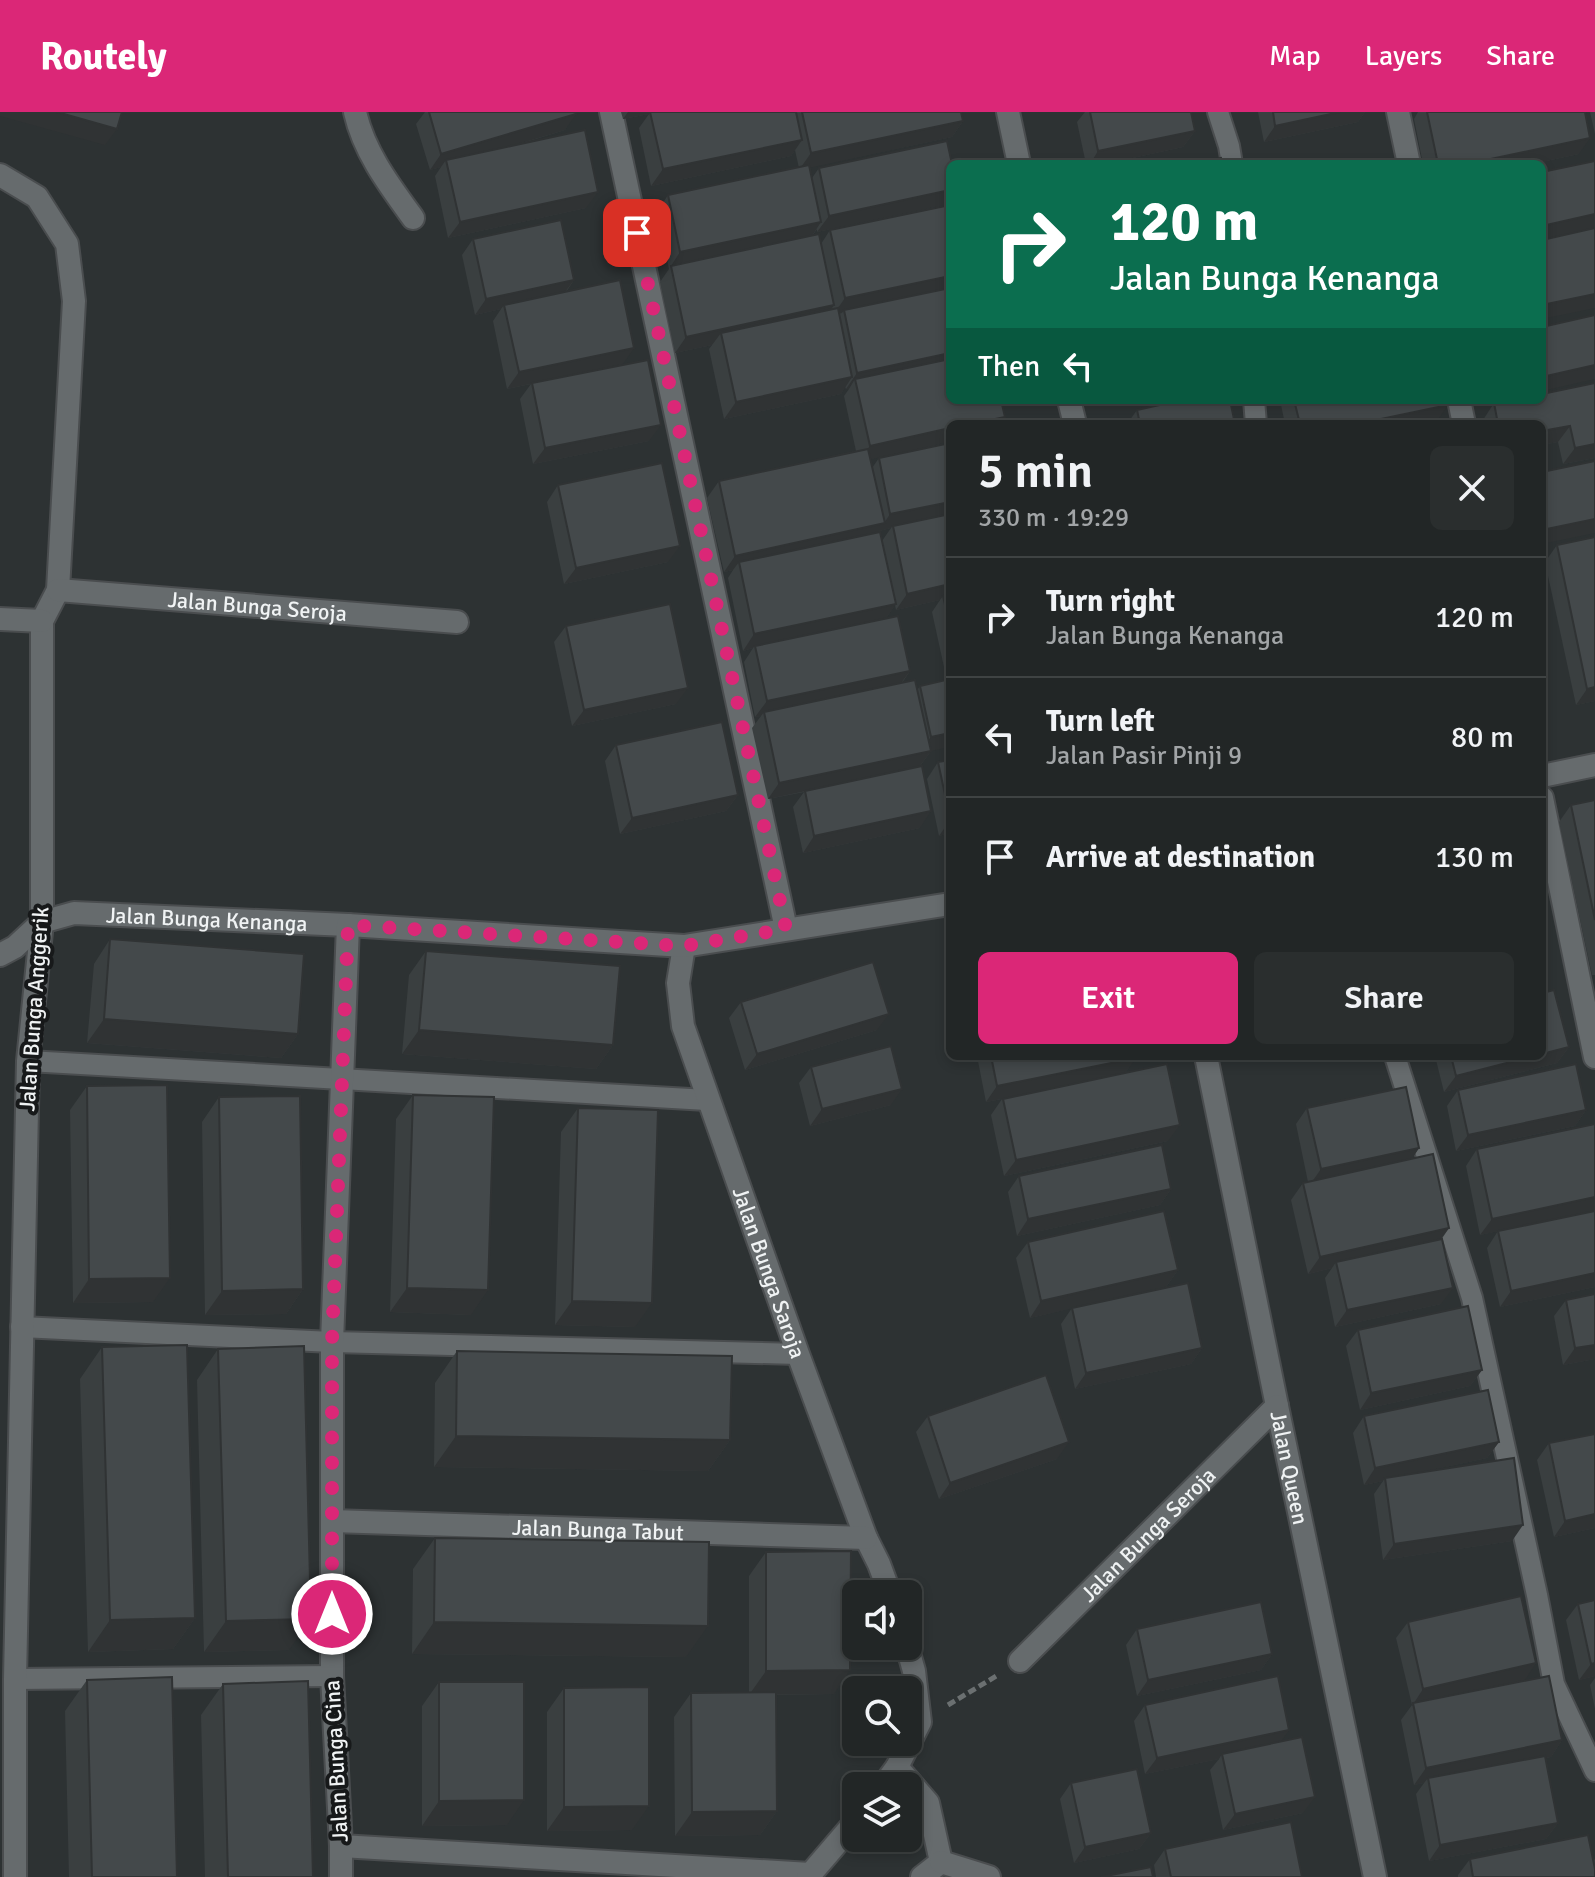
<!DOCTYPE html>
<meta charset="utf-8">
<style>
body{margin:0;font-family:Signika,sans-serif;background:#2a2e2e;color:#f1f3f6;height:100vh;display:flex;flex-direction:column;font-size:30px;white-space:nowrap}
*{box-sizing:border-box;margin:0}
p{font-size:26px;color:#a2a5a7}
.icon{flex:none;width:44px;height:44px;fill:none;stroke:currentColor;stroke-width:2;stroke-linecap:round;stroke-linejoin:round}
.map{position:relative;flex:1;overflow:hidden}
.drawer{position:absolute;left:946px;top:308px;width:600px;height:640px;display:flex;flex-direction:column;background:#222626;border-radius:12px;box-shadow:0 4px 12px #0003,0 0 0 2px #3f4343}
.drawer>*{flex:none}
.guide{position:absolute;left:946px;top:48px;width:600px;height:244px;border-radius:12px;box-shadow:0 4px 12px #0003,0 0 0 2px #3f4343;background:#0b6e4f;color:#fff;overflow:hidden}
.fabs{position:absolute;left:842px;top:1468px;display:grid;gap:16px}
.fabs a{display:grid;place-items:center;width:80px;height:80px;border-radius:12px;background:#222626;box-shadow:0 4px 12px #0003,0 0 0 2px #3f4343;font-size:40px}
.pin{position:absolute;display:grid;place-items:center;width:68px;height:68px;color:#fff;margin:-34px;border-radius:16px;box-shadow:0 4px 12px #0006}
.me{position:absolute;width:88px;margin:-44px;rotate:0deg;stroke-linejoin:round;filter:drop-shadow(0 0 6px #0008)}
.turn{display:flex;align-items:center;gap:28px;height:168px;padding:0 32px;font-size:36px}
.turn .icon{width:104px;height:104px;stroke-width:2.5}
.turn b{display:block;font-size:56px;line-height:68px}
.then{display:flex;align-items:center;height:76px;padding:0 32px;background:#0003;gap:16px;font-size:30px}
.round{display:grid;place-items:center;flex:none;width:84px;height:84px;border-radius:12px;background:#2a2e2e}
.head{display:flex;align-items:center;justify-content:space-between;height:136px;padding:0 32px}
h1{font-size:48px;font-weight:600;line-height:60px}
.primary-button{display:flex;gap:16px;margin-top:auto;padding:16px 32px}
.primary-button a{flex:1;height:92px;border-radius:12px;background:#db2777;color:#fff;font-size:32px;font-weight:600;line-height:92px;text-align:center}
.primary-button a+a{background:#2a2e2e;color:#f1f3f6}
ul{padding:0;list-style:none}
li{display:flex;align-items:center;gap:24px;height:120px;padding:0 32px;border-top:2px solid #3f4343}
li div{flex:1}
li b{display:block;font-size:30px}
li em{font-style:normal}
header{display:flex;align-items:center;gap:48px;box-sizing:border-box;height:112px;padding:0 40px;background:#db2777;color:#fff}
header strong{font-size:38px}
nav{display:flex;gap:44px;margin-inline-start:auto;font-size:28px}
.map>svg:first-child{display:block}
</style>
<header>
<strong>Routely</strong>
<nav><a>Map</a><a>Layers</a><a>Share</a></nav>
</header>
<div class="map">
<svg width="1595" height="1765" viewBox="0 0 1595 1765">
<rect width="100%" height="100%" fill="#2d3233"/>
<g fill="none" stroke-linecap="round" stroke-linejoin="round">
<!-- service casing -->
<g stroke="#4a4d4f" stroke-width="24">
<path id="service" d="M1218 0 1229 34 1232 52
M1254 288 1256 312
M1395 944 1472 1186 1537 1483 1554 1572 1595 1659
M28 949 707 988
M21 1215 332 1230 798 1242
M15 1567 332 1564"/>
</g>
<!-- minor casing -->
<g stroke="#4a4d4f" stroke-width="26">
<g id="minor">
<path d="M355 0C364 40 389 73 413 106"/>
<path d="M611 0 786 817"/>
<path d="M1008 0 1019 52"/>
<path d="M1398 0 1409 52"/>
<path d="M0 63 37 85 67 132 74 189 58 478 42 509V810L28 949 15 1567V1765"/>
<path d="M1069 288 1075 312"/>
<path d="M1459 288 1464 312"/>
<path id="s1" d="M58 478 457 510"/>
<path d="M0 507 42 509"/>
<path d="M1542 664 1595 653"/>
<path d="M1542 686 1595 945"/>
<path id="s2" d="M684 834 678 871 683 914 798 1242 866 1426 879 1452 890 1482"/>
<path id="s3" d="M0 843 15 835 42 810 74 801 348 813 684 834 950 792"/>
<path id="s4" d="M1206 944 1277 1294 1375 1765"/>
<path id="s5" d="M332 1409 866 1426"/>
<path id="s6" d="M1020 1549 1277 1294"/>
<path d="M897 1655 928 1691 941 1750 922 1765"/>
<path d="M883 1674 897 1655 920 1610 914 1559 907 1534"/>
<path d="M341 1734 810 1762"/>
<path d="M941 1750 989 1765"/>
<path d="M341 1765V1734L332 1564V1230L348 813"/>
<path d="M808 1765 856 1709"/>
</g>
</g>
<!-- path -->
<path stroke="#6b7071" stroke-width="5" stroke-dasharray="8 4" stroke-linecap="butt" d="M948 1593 998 1563"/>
<!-- service -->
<use href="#service" stroke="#666b6d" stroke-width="20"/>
<!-- minor -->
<use href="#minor" stroke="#666b6d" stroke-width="22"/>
</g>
<!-- wall -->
<path fill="#3a3f40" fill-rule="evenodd" d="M425 0H575L565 18 513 34 586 96 448 126 435 64 441 55 430 58 416 12Z
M621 0H961L963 9 952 25 810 55 812 66 819 56 950 52V86L945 93 817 120V117L812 124 821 132 830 118 950 330 870 347 872 356 879 346 950 331V554L944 555 932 500 940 488 896 498 895 493 886 506 910 559 902 571 918 577 920 574 950 567 931 639 920 654V716L803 741 793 695 804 680 768 687 752 616 761 604 755 605 744 550 753 536 743 539 728 466 733 458 724 460 707 386 719 369 856 339 844 284 849 277H846L845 275 841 282 724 307 709 237 712 233 675 241 660 170 669 157 657 100 668 83 799 56 795 38 791 44 651 74 639 16 649 2 623 7ZM891 416 882 429 878 420 879 419Z
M1085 0H1191L1195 19 1183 35 1105 52H1086L1077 10Z
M1258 0H1365L1358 10 1264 30Z
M1418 0H1585L1579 42 1532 52H1423L1414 7Z
M1590 0H1595V22Z
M473 127 574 168 566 180 623 252 575 262 649 329 533 352 520 287 531 272 507 277 493 209 501 197 475 203 462 143Z
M1595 271V346L1563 352 1558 330 1542 333V312H1484L1483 308 1494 291Z
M1280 288H1447L1437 309 1423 312H1285Z
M1137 298 1235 312H1127Z
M558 373 668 450 564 472 547 390Z
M1595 425V589L1576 593 1545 450 1557 433Z
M566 514 676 592 572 614 554 530Z
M616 633 738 683 726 699 620 722 605 649Z
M950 648V721L939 724 927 667 938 650Z
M1595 688V863H1592L1559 710 1571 693Z
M110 827 298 922 281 946 87 931 94 852Z
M426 839 613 933 596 957 402 942 409 863Z
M741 890 877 918 745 958 729 906Z
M1569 935 1557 951 1444 980 1435 944H1542Z
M977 944H1136L1126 960 1168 1029 1004 1064 991 1003 1002 987 986 990Z
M811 955 891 993 810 1014 799 971Z
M87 974 153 1190 73 1191 70 998Z
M1458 978 1586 998 1575 1014 1456 1039 1447 994Z
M413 983 471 1203 390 1200 396 1007Z
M219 985 303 1177 286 1202 205 1203 202 1010Z
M578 996 635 1215 555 1213 561 1020Z
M1307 996 1419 1036 1412 1046 1449 1116 1441 1128V1192L1335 1215 1325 1166 1332 1156 1308 1162 1291 1088 1303 1071 1308 1070 1296 1012Z
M1595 1012V1175L1500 1195 1487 1136 1498 1119 1480 1123 1466 1054 1477 1037Z
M1019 1064 1171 1077 1160 1093 1017 1124 1008 1080Z
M1028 1130 1178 1158 1166 1175 1080 1194 1202 1236 1191 1252 1075 1277 1061 1212 1072 1196 1030 1206 1016 1146Z
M1566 1188 1595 1247 1563 1253 1554 1204Z
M1358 1218 1482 1258 1470 1274 1360 1298 1346 1234Z
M102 1235 195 1506 173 1537 88 1540 80 1267Z
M218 1237 289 1538 204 1540 197 1268Z
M457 1239 730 1328 708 1359 434 1355 435 1271Z
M928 1304 1057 1347 939 1387 916 1320Z
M1364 1304 1499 1330 1487 1346 1426 1359 1512 1429 1383 1448 1374 1382 1383 1369 1364 1373 1353 1321Z
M1549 1331 1595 1416 1554 1425 1537 1348Z
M435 1426 686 1545 412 1542 413 1457Z
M766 1440 834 1582 776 1583 777 1699 760 1723 675 1724 674 1605 691 1581 749 1580V1464Z
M1595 1488V1564L1579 1568 1566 1508 1578 1492Z
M1408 1510 1525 1568 1477 1579 1562 1628 1551 1645 1546 1646 1558 1711 1546 1727 1429 1749 1416 1682 1424 1671 1414 1673 1401 1608 1412 1593 1396 1526Z
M1137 1517 1272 1542 1261 1558 1137 1584 1126 1533Z
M1595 1566V1597L1590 1573Z
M87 1568 177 1765H69L65 1599Z
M439 1570 507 1713 422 1714V1594Z
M223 1572 313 1765H205L201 1603Z
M564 1576 632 1718 547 1719V1600Z
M1145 1593 1281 1629 1303 1701 1223 1718 1210 1658 1219 1647 1145 1662 1134 1609Z
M1071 1671 1151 1721 1139 1737 1074 1751 1060 1687Z
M1165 1737 1302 1765H1156L1154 1753Z
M1470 1747 1593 1749 1595 1747V1765H1458V1763Z"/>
<!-- shaded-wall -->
<path fill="#303334" d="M0 0H57L117 17 105 33 0 4Z
M628 0H650L649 2 623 7Z
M1340 0H1365L1358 10 1264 30 1275 14Z
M576 2 565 18 448 53 446 48 441 55 430 58 441 42Z
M963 9 952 25 799 58 811 41Z
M1195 19 1183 35 1105 52H1090L1098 39Z
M1590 26 1579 42 1532 52H1467Z
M802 28 791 44 651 74 663 57Z
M950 78V86L945 93 817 120 829 104Z
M598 80 586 96 448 126 460 110Z
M1595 102V116L1542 128V114Z
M821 110 810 127 671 154 669 157 680 140Z
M950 164V178L844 198 842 201 833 203 845 186Z
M574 168 562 184 504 193 501 197 475 203 486 187Z
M1595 182V196L1542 207V193Z
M834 193 823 210 721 221 712 233 675 241 686 225Z
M634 236 623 252 507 277 519 260Z
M950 241V255L855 267 849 277H846L857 261Z
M1595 253V267L1542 279V265Z
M852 265 841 282 724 307 736 290Z
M1448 293 1437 309 1423 312H1357Z
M1005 305 1000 312H971Z
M661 313 649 329 533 352 545 336Z
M1570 314 1558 330 1542 333V319Z
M950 316V330L858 350 870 334Z
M1595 332V346L1563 352 1575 336Z
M950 390V404L893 414 891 416 879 419 890 402Z
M1595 407V421L1542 432V418Z
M885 411 873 427 739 450 733 458 724 460 735 444Z
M680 434 668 450 564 472 576 456Z
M950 472V486L943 484 940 488 896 498 907 482Z
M896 492 884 509 755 534 753 536 743 539 754 522Z
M950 546V554L944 555Z
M910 559 898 575 764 600 761 604 755 605 767 589Z
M1595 575V589L1576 593 1587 577Z
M688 576 676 592 572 614 584 598Z
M950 621V635L931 639 919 655 768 687 779 671 919 641 931 625Z
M738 683 726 699 620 722 632 706Z
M931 699 920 716 803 741 814 724Z
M950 708V721L939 724Z
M889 902 877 918 745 958 757 942Z
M104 907 298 922 281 946 87 931Z
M419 918 613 933 596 957 402 942Z
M1569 935 1557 951 1444 980 1456 964 1534 944H1542V942Z
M1136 946 1124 963 986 990 997 974Z
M902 977 891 993 810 1014 822 997Z
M1586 998 1575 1014 1456 1039 1468 1023Z
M1180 1013 1168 1029 1004 1064 1016 1048Z
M1419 1036 1408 1053 1309 1074 1321 1057Z
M1171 1077 1160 1093 1017 1124 1028 1107Z
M1595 1085V1099L1480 1123 1492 1107Z
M1449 1116 1437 1132 1336 1150 1332 1156 1308 1162 1320 1145Z
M1178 1158 1166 1175 1030 1206 1041 1189Z
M1595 1161V1175L1500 1195 1511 1179Z
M170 1166 153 1190 73 1191 89 1167Z
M407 1176 488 1178 471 1203 390 1200Z
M1453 1176 1441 1192 1335 1215 1347 1198Z
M303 1177 286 1202 205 1203 222 1179Z
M572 1189 652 1191 635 1215 555 1213Z
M1595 1233V1247L1563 1253 1575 1236Z
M1202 1236 1191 1252 1075 1277 1086 1261Z
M1482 1258 1470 1274 1360 1298 1371 1281Z
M456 1324 730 1328 708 1359 434 1355Z
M1069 1330 1057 1347 939 1387 950 1371Z
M1499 1330 1487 1346 1386 1368 1385 1366 1383 1369 1364 1373 1375 1356Z
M1595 1402V1416L1554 1425 1565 1409Z
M1523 1413 1512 1429 1383 1448 1394 1432Z
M195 1506 173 1537 88 1540 110 1508Z
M311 1507 289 1538 204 1540 226 1509Z
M434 1510 708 1514 686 1545 412 1542Z
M1272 1542 1261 1558 1137 1584 1148 1568Z
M1536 1551 1525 1568 1412 1594 1423 1577Z
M1595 1551V1564L1579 1568 1591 1552Z
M850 1558 834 1582 749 1583 766 1559Z
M1289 1618 1278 1634 1222 1642 1219 1647 1145 1662 1157 1646Z
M1562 1628 1551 1645 1428 1670V1666L1424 1671 1414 1673 1426 1656Z
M1315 1685 1303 1701 1223 1718 1235 1702Z
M524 1688 507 1713 422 1714 439 1689Z
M649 1694 632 1718 547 1719 564 1695Z
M777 1699 760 1723 675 1724 692 1700Z
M1558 1711 1546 1727 1429 1749 1440 1733Z
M1151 1721 1139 1737 1074 1751 1085 1735Z"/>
<!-- building -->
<path fill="#44494b" stroke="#303334" stroke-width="2" d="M57 0H122L117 17Z
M429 0H575L576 2 441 42Z
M650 0H796L802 28 663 57Z
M802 0H961L963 9 811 41Z
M1090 0H1191L1195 19 1098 39Z
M1273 0H1340L1275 14Z
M1427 0H1585L1590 26 1467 52H1438Z
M585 18 598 80 460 110 446 48Z
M947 29 952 52H950V78L829 104 819 56Z
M1221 46 1222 52H1190Z
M1595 49V102L1542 114V60Z
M809 53 821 110 680 140 668 83Z
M950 93V164L845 186 830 118Z
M561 108 574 168 486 187 473 127Z
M1595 116V182L1542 193V128Z
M819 122 834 193 686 225 671 154Z
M620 168 634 236 519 260 504 193Z
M950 176V241L857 261 844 198Z
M838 196 852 265 736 290 721 221Z
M1595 203V253L1542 265V215Z
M950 247V288H1001L1005 305 971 312H950V316L870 334 855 267Z
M648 248 661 313 545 336 532 271Z
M1595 271V332L1575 336 1570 314 1542 319V312H1498L1494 291 1510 288H1542V282Z
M1182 288H1230L1235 312H1140L1137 298Z
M1294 288H1447L1448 293 1357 312H1300Z
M950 331V390L890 402 879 346Z
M868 337 885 411 735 444 719 369Z
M1595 349V407L1542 418V360Z
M662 351 680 434 576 456 558 373Z
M950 402V472L907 482 893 414Z
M880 420 896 492 754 522 739 450Z
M1595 425V575L1587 577 1557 433Z
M950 483V515L943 484Z
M670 492 688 576 584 598 566 514Z
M898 504 910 559 767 589 755 534Z
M950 567V621L931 625 920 574Z
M915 568 931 639 779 671 764 600Z
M722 610 738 683 632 706 616 633Z
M950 648V706L938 650Z
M922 654 931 699 814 724 805 679Z
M1595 688V808L1571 693Z
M110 827 304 842 298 922 104 907Z
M426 839 620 854 613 933 419 918Z
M873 850 889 902 757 942 741 890Z
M1554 878 1569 935 1542 942V881Z
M891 934 902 977 822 997 811 955Z
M991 944H1136V946L997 974Z
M1451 944H1534L1456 964Z
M1167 952 1180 1013 1016 1048 1003 987Z
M1576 952 1586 998 1468 1023 1458 978Z
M167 973 170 1166 89 1167 87 974Z
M1406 975 1419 1036 1321 1057 1307 996Z
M413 983 494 985 488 1178 407 1176Z
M300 984 303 1177 222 1179 219 985Z
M578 996 658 998 652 1191 572 1189Z
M1595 1012V1085L1492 1107 1477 1037Z
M1162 1033 1171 1077 1028 1107 1019 1064Z
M1433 1042 1449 1116 1320 1145 1303 1071Z
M1164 1099 1178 1158 1041 1189 1028 1130Z
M1595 1099V1161L1511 1179 1498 1119Z
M1442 1127 1453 1176 1347 1198 1336 1150Z
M1188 1171 1202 1236 1086 1261 1072 1196Z
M1595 1182V1233L1575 1236 1566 1188Z
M1468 1194 1482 1258 1371 1281 1358 1218Z
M187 1233 195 1506 110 1508 102 1235Z
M304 1234 311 1507 226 1509 218 1237Z
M457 1239 732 1244 730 1328 456 1324Z
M1046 1263 1069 1330 950 1371 928 1304Z
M1488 1278 1499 1330 1375 1356 1364 1304Z
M1595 1322V1402L1565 1409 1549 1331Z
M1514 1346 1523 1413 1394 1432 1385 1366Z
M435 1426 709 1430 708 1514 434 1510Z
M851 1439 850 1558 766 1559V1440Z
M1521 1484 1536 1551 1423 1577 1408 1510Z
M1595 1488V1551L1591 1552 1578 1492Z
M1261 1490 1272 1542 1148 1568 1137 1517Z
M1278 1564 1289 1618 1157 1646 1145 1593Z
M1549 1564 1562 1628 1426 1656 1413 1591Z
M172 1565 177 1765H92L87 1568Z
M308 1569 313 1765H228L223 1572Z
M439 1570H524V1688L439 1689Z
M649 1575V1694L564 1695V1576Z
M776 1580 777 1699 692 1700 691 1581Z
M1302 1625 1315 1685 1235 1702 1222 1642Z
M1545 1644 1558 1711 1440 1733 1428 1666Z
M1137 1657 1151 1721 1085 1735 1071 1671Z
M1291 1710 1302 1765H1171L1165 1737Z
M1588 1723 1595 1757V1765H1473L1470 1747Z
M1151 1755 1153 1765H1101Z"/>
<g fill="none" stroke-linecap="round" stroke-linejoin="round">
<!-- route -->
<path stroke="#db2777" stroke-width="14" stroke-dasharray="0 25.2" d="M332 1502V1230L348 813 684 834 786 817 637 121"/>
</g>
<g text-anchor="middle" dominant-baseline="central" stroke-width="8" stroke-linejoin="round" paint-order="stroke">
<!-- street labels -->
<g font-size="22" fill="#f0f3f4" stroke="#17191a">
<text stroke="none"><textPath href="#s1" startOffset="200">Jalan Bunga Seroja</textPath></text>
<text stroke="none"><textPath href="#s3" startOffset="220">Jalan Bunga Kenanga</textPath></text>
<text transform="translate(34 897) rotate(-86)">Jalan Bunga Anggerik</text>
<text stroke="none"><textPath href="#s2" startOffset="342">Jalan Bunga Saroja</textPath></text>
<text stroke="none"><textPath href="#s4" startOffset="420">Jalan Queen</textPath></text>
<text stroke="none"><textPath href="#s5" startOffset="266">Jalan Bunga Tabut</textPath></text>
<text stroke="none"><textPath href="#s6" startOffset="180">Jalan Bunga Seroja</textPath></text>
<text transform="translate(336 1649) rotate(-93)">Jalan Bunga Cina</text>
</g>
</g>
</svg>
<div class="fabs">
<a><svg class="icon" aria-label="sound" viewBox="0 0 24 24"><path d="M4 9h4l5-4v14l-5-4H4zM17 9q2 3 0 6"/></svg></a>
<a><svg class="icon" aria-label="search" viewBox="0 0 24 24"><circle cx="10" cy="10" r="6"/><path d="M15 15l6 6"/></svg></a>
<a><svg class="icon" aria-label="layers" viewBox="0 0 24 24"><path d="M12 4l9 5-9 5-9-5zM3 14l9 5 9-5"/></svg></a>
</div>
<div class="pin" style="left:637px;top:121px;background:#d93025"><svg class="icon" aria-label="arrive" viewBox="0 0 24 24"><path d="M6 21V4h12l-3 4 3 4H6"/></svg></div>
<svg class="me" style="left:332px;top:1502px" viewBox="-20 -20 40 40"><circle r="17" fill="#db2777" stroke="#fff" stroke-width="3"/><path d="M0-11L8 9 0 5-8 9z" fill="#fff"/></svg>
<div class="guide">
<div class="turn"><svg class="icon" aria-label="right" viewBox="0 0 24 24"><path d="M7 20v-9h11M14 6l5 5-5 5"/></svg><div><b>120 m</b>Jalan Bunga Kenanga</div></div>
<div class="then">Then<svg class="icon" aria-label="left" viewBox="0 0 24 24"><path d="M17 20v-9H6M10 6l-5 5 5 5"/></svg></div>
</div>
<section class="drawer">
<div class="head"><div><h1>5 min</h1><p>330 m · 19:29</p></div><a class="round"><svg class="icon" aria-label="close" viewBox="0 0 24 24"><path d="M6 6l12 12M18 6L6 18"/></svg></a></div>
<ul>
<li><svg class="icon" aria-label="right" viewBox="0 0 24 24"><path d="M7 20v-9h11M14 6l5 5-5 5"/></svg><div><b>Turn right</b><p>Jalan Bunga Kenanga</p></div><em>120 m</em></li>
<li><svg class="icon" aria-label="left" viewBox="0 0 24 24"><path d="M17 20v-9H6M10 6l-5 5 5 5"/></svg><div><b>Turn left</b><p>Jalan Pasir Pinji 9</p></div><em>80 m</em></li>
<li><svg class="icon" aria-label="arrive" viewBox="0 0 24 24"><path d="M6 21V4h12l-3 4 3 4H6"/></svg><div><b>Arrive at destination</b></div><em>130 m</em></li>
</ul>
<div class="primary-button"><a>Exit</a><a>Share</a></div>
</section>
</div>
